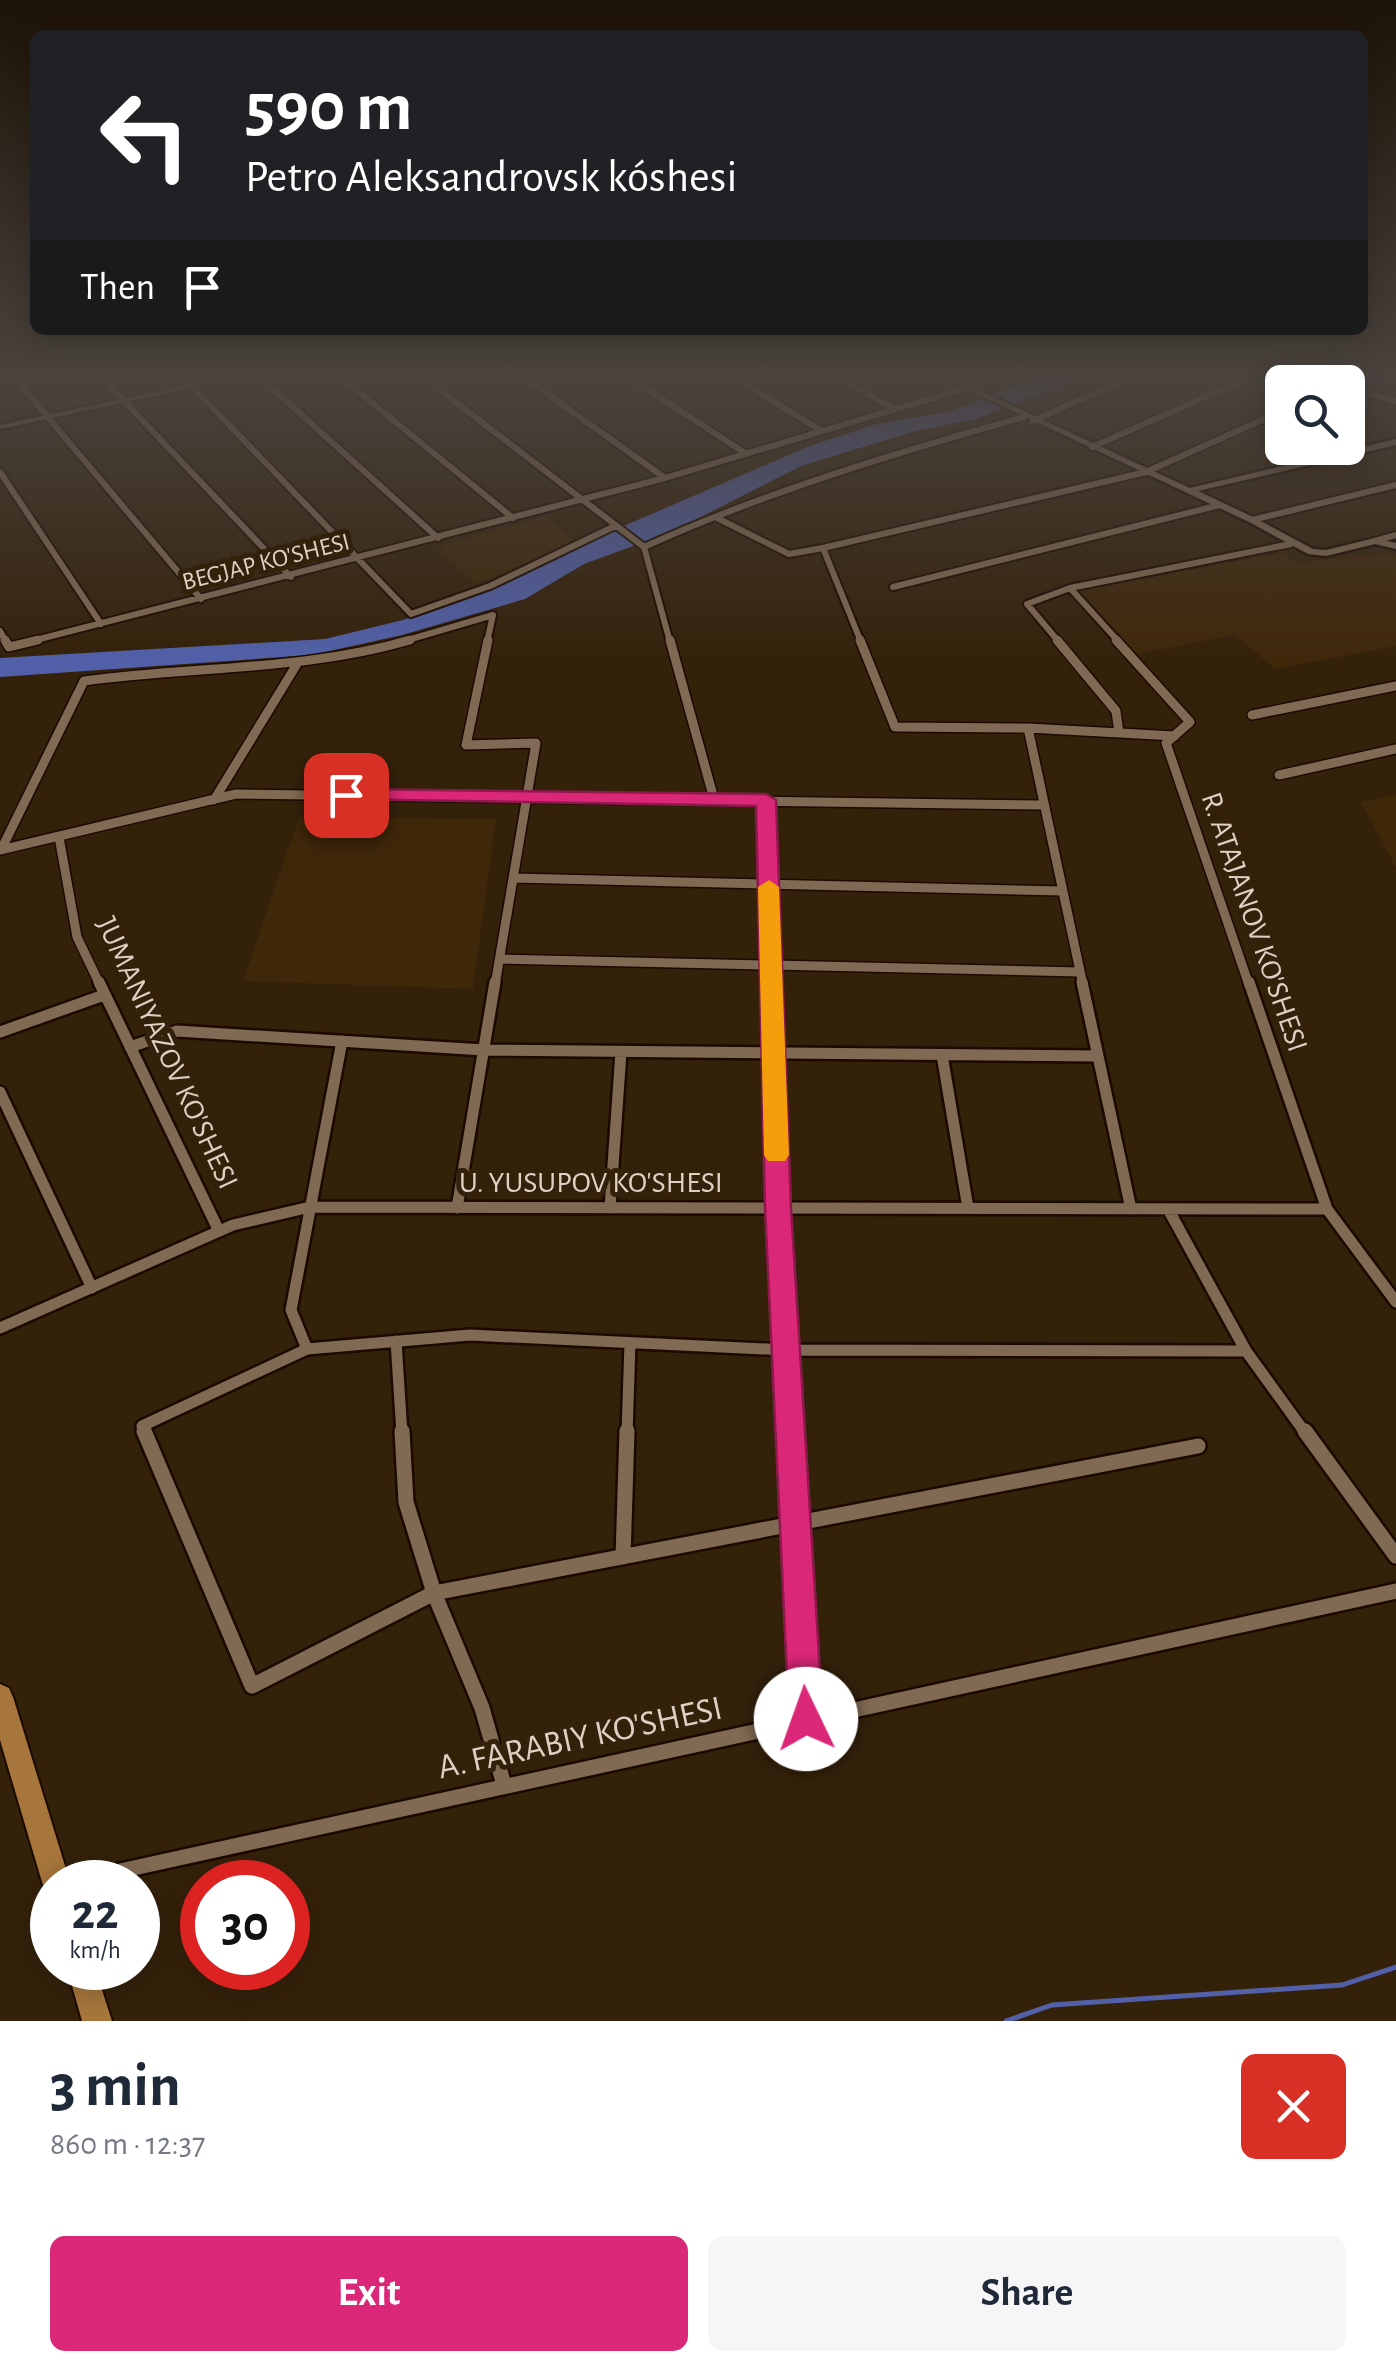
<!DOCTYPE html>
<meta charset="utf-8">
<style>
body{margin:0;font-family:"Alegreya Sans",sans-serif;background:#f6f6f7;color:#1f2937;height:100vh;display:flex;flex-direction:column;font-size:38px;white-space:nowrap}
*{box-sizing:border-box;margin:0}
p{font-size:32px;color:#747a83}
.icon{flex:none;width:55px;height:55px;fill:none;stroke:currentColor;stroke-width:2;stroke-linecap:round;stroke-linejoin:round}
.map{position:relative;height:2021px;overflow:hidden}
.details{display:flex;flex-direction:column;background:#fff;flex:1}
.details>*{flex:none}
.banner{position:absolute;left:30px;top:30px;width:1338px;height:305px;border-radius:15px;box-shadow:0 5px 25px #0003;background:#202124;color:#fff;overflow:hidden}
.buttons{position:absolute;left:1265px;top:365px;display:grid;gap:20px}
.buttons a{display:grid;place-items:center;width:100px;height:100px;border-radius:15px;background:#fff;box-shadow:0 5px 25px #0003;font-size:50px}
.speed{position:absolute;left:30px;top:1860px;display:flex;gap:20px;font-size:50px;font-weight:700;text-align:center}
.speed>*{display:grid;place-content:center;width:130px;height:130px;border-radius:50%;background:#fff;box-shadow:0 5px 25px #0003;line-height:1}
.speed small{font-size:25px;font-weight:400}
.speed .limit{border:15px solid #d22;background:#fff;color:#111}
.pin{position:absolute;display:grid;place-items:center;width:85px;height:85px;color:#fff;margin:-42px;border-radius:20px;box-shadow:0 5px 15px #0006}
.me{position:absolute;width:110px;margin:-55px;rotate:357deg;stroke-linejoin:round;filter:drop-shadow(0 0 8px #0008)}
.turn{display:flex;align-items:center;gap:35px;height:210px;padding:0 50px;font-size:45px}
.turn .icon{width:130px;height:130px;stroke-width:2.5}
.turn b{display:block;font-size:70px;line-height:85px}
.then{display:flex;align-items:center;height:95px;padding:0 50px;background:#0003;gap:20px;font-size:38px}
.round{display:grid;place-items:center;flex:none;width:105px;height:105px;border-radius:15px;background:#f6f6f7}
.overview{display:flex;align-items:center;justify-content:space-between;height:170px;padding:0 50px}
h1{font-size:60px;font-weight:600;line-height:75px}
.cta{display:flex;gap:20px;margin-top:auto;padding:20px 50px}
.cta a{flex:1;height:115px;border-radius:15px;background:#db2777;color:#fff;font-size:40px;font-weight:600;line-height:115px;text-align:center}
.cta a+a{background:#f6f6f7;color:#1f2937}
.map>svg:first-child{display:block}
</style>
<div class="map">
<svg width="1396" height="2021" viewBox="0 0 1396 2021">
<rect width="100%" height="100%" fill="#34210a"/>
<!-- built -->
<path fill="#3f270a" d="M546 516 578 543 476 584 438 547Z
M1282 553 1296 563 1391 553 1396 557V646L1276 669 1235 635 1137 654 1079 590Z
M1396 795V868L1361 802Z
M299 817 496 819 473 989 243 981Z"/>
<!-- water -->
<path fill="#5160a9" d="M1033 380H1076L975 419 915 431 801 466 671 532 584 564 525 599 402 635 311 655 0 677V658L325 639 403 620 503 585 626 525 807 447 877 424 948 412Z"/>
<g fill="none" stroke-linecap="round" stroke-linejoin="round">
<!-- stream -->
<path stroke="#5160a9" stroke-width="5" d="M1006 2021 1052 2005 1342 1985 1396 1967"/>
<!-- minor-far3 casing -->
<g stroke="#1b0a00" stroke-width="10">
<path id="minor-far3" d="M104 380 291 577
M186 380 411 614 490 586 615 526
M263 380 438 538
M344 380 513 518
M427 380 644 547
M528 380 665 478
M633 380 745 453
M739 380 820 430
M843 380 894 409
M1316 380 1326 382
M19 383 201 599
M1348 388 1396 401
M1033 421 1124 380
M1092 447 1244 380
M0 472 101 624
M717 518 789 554 823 548 861 642
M1252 520 1396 485
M1375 541 1396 535
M644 547C765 492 896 453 1024 417
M644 547 670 642
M823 548 1146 472 1282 411
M893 587 1220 505
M1070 588 1119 642
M0 631 6 642
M28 642 665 478 993 380
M401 642 493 615 487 642
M1059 642 1027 604 1070 588 1291 544"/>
</g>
<!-- minor-far2 casing -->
<g stroke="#1b0a00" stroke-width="12">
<path id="minor-far2" d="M5 640 9 647 38 640
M488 640 466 745 536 743 495 985
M670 640 714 799
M860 640 895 727 1028 728 1175 736
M1057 640 1116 711 1119 733
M1116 640 1190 722 1166 743 1249 985
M1252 715 1396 686
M1028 728 1083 985
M1279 775 1396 749
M214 800 297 664
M766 800 771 985
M59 837 77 937 100 985
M0 850 236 794 1043 805
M1 850 84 681C193 666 304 671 410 640
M514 878 1062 891
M500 959 1080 972"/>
</g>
<!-- minor-far1 casing -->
<g stroke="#1b0a00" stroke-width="16">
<path id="minor-far1" d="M99 982 219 1231
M771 982 790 1434
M1082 982 1131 1209
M1249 982 1327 1209 1396 1302
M0 1032 104 995
M130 1047 177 1031 484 1050 1098 1056
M942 1055 968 1208
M0 1092 92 1288
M457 1208 495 982
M610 1208 621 1052
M1168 1209 1246 1351 1306 1434
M0 1328 233 1225 310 1207 1327 1209
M396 1341 402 1434
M307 1349 291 1310 342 1041
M145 1434 142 1426 307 1349 470 1335 786 1350 1246 1351
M627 1434 630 1343"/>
</g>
<!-- minor casing -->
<g stroke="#1b0a00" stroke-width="20">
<path id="minor" d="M144 1431 252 1686 434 1593 1198 1446
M402 1431 406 1502 434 1593 482 1708 504 1785
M790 1431 806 1719
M1305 1431 1396 1556
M623 1557 627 1431
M70 1882 1396 1591"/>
</g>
<!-- tertiary casing -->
<g stroke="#1b0a00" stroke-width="5">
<path id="tertiary" d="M213 380H228L0 429V425Z
M947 380H957L1190 488 1396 439V445L1198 491 1255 518 1313 549 1326 550 1375 538 1396 543V549L1375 544 1326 556 1308 554 1249 522Z"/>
</g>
<!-- trunk casing -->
<g stroke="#1b0a00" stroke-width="4">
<path id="trunk" d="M0 1684 9 1688 13 1697 70 1882H52V1894L46 1892 42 1882 0 1740Z
M67 1968H95L112 2021H82Z"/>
</g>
<!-- minor-far3 -->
<use href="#minor-far3" stroke="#816a53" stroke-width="6"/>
<!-- minor-far2 -->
<use href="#minor-far2" stroke="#816a53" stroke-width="9"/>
<!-- minor-far1 -->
<use href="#minor-far1" stroke="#816a53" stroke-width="11"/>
<!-- minor -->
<use href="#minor" stroke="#816a53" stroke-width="15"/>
<!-- tertiary -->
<use href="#tertiary" fill="#816a53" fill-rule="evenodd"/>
<!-- trunk -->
<use href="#trunk" fill="#a6763c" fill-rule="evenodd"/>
</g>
<!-- sky -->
<linearGradient id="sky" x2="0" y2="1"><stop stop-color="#1d1206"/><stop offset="0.57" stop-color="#4a433e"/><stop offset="1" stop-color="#4a433e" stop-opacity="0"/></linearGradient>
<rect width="1396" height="663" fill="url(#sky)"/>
<!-- route -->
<path fill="#db2777" stroke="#8e194d" stroke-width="2.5" d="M346 789 766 794 776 800 791 1208 823 1719 818 1731 806 1736 794 1731 789 1719 765 1208 756 806 339 799V791Z"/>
<!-- slow -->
<path fill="#f59e0b" d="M769 880 779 887 789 1155 785 1161H768L764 1155 758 887Z"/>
<g text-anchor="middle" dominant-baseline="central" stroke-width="10" stroke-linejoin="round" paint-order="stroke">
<!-- far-street labels -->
<g font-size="25" fill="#ded1c4" stroke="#34210a">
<text transform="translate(266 562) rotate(-14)">BEGJAP KO'SHESI</text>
</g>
<!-- street labels -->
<g font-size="30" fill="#ded1c4" stroke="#34210a">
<text transform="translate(1254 922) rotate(71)">R. ATAJANOV KO'SHESI</text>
<text transform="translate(167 1053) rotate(65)">JUMANIYAZOV KO'SHESI</text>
<text x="591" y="1183">U. YUSUPOV KO'SHESI</text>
</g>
<!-- near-street labels -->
<g font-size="35" fill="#ded1c4" stroke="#34210a">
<text transform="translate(580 1738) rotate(-12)">A. FARABIY KO'SHESI</text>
</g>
</g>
</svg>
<div class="buttons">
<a><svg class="icon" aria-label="search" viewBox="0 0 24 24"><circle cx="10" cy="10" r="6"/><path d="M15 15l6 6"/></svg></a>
</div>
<div class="speed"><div>22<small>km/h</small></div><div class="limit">30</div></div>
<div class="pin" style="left:346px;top:795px;background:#d93025"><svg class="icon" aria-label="arrive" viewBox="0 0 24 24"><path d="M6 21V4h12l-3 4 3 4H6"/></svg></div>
<svg class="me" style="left:806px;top:1719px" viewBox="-20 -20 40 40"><circle r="19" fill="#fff"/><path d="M0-13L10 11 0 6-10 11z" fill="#db2777"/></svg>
<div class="banner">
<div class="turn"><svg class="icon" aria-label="left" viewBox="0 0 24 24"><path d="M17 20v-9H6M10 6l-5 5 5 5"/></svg><div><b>590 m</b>Petro Aleksandrovsk kóshesi</div></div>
<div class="then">Then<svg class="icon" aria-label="arrive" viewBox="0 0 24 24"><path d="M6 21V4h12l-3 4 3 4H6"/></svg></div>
</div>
</div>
<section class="details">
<div class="overview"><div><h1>3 min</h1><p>860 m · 12:37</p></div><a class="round" style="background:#d93025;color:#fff"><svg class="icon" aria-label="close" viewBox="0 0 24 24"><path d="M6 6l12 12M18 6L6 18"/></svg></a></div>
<div class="cta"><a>Exit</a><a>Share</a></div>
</section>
